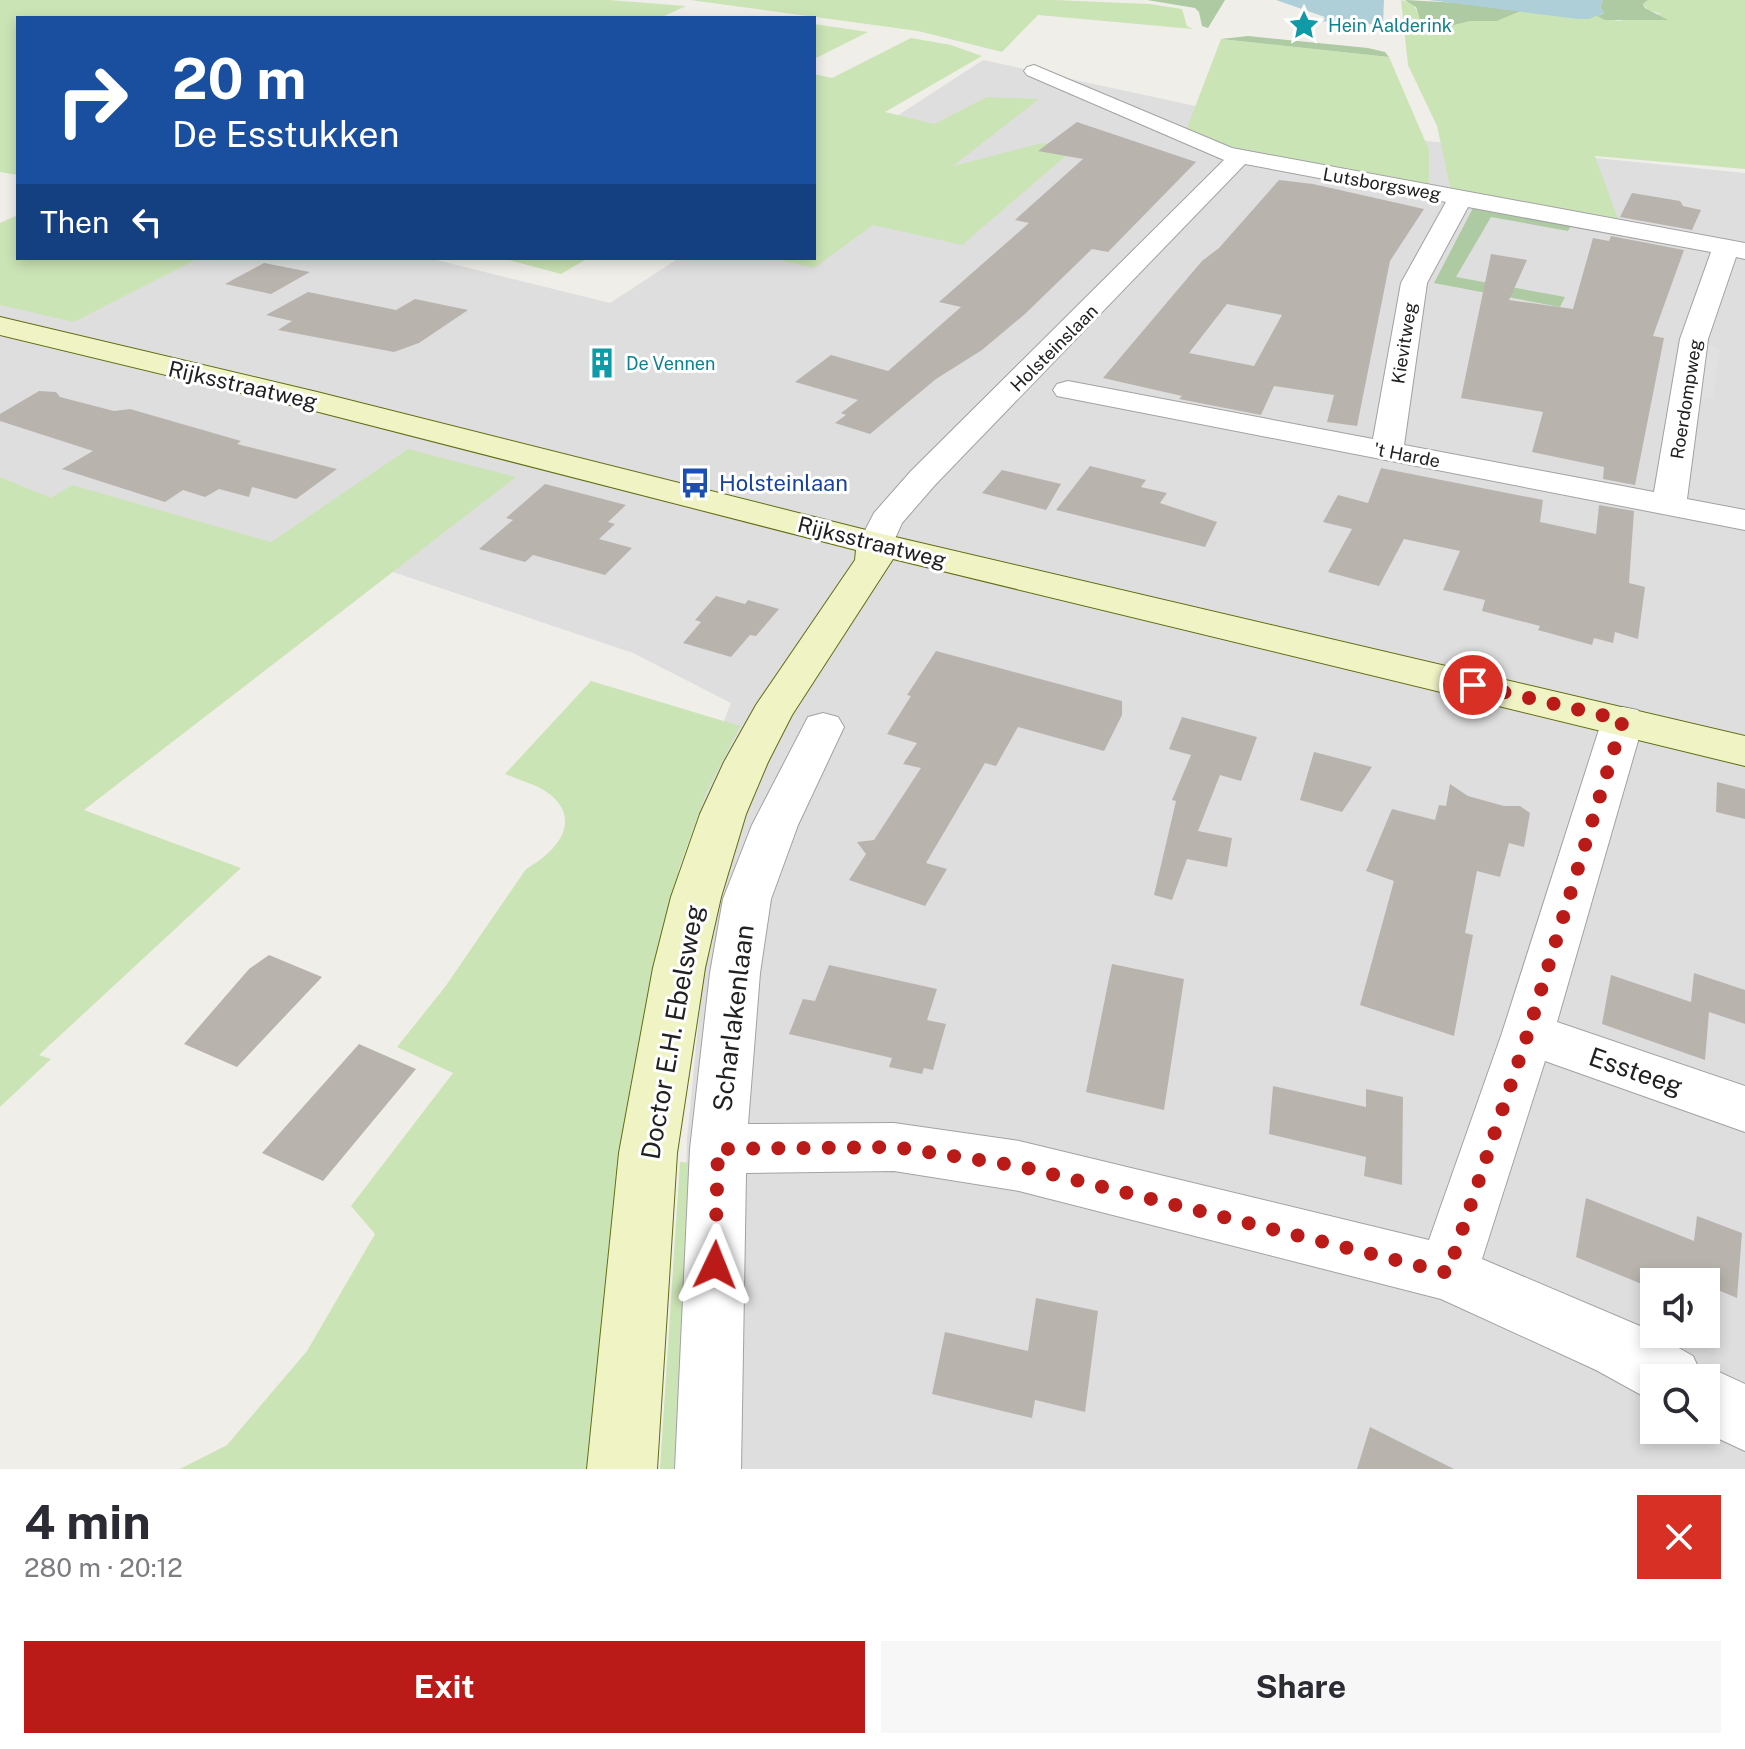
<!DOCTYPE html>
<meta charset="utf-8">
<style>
body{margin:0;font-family:"Public Sans",sans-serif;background:#f7f7f7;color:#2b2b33;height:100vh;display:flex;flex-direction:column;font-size:30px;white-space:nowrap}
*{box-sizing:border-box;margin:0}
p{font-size:26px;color:#7c7c81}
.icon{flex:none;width:44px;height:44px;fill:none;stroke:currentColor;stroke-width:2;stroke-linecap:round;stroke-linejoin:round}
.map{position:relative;height:1469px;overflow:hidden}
.details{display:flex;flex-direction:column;background:#fff;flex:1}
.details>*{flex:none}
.banner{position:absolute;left:16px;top:16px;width:800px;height:244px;border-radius:0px;box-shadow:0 4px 12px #0003;background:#1a4fa0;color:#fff;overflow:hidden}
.tools{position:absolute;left:1640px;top:1268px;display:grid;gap:16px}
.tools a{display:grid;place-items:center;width:80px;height:80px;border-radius:0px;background:#fff;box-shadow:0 4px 12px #0003;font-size:40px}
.pin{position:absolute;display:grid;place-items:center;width:68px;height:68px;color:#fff;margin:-34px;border:4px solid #fff;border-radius:50%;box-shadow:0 2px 8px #0007}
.me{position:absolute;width:88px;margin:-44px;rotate:2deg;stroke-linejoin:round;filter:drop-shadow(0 0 6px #0008)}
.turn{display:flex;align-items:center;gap:28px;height:168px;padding:0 24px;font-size:36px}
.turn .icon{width:104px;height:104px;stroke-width:2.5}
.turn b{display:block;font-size:56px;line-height:68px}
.then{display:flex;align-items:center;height:76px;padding:0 24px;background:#0003;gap:16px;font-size:30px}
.round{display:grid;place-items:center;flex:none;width:84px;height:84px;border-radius:0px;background:#f7f7f7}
.summary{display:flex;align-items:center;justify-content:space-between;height:136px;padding:0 24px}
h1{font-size:48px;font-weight:700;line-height:60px}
.action{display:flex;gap:16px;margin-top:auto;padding:16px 24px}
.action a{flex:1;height:92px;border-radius:0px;background:#ba1b18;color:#fff;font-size:32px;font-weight:700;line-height:92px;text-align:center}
.action a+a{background:#f7f7f7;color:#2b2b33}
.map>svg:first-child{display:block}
</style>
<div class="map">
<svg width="1745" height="1469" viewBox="0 0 1745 1469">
<rect width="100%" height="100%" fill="#f0eee9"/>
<!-- residential -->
<path fill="#dfdede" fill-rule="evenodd" d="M983 60 1297 128 1745 173V1469H679L687 1138 703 977 733 821 687 813 731 703 633 653 384 569 0 520V250L18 258H429L610 303 679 258H814V170ZM1654 1282H1706V1334H1654ZM1654 1378H1706V1430H1654Z"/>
<!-- grass -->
<path fill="#cbe4b5" d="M0 0H609L686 6 660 18H18V175L0 172Z
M690 0H1054L1150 4 1182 9 1187 26 1193 29 1038 15 1002 52 918 31Z
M1401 0 1413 3 1419 16 1439 29 1470 21H1497L1521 11 1577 19 1597 16 1618 21 1661 14 1648 10 1643 4 1648 0H1745V169L1595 156 1619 222 1451 191 1437 126 1408 65Z
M814 24 868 32 814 59Z
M911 38 951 45 982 56 885 112 934 124 987 97 1039 99 953 166 1042 143 1075 148 962 245 873 225 814 268 771 258H814V74L832 78Z
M1221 39 1389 57 1429 150V186L1278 160 1185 133Z
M18 215V258H199L74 322 0 305V223Z
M501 258H588L561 274Z
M408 449 516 477 84 810 241 868 39 1055 51 1059 0 1107V477L51 498 72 485 271 542Z
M591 681 740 726 706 793 679 869 627 1134 588 1469H180L227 1445 307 1351 375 1234 351 1206 453 1073 397 1047 445 987 526 869C549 856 581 828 556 800 544 786 521 781 505 774Z
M680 1162 697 1163 686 1469H660Z"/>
<!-- forest -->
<path fill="#adcaa2" d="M1147 0H1225L1208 28 1202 26 1199 12 1195 8Z
M1405 0 1460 3 1521 11 1497 21H1470L1439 29 1421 23 1416 7Z
M1603 0H1648L1643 4 1645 8 1668 20H1605L1597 16 1604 13 1600 7Z
M1248 36 1368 48 1385 52 1389 57 1221 39Z
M1473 208 1572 224 1568 231 1491 217 1456 277 1565 297 1560 307 1434 283Z"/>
<!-- parking -->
<path fill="#e1e1e1" d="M1702 341 1720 349 1713 397 1693 401Z"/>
<!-- water -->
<path fill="#aeced8" d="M1276 0H1384L1383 25 1320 21 1325 17Z
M1429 0H1603L1600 7 1604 13 1589 19H1577Z"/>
<!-- building -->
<path fill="#b9b3ae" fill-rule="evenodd" d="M1077 122 1196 162 1108 252 1092 249 1025 314 982 350 936 379 870 434 835 423 846 415 841 413 858 400 795 382 831 355 888 371 961 307 939 302 1029 223 1015 220 1083 159 1038 151Z
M1279 180 1313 184 1424 209 1390 261 1357 426 1327 422 1334 395 1274 386 1261 415 1179 399 1182 396 1103 378 1202 261 1219 248ZM1227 304 1282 315 1254 366 1189 353Z
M1632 193 1680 201 1683 206 1701 210 1692 230 1620 217Z
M1611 236 1684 250 1653 336 1664 338 1635 485 1603 479 1604 467 1532 452 1543 412 1461 398 1491 254 1527 260 1509 300 1573 309 1593 238 1609 241Z
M264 263 310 272 271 294 225 284Z
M308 292 396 310 415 299 468 310 419 343 394 352 278 330 292 321 266 315Z
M39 391 56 392 60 397 114 411 130 409 241 441 237 444 337 469 296 499 252 487 249 497 219 489 205 497 183 490 165 502 62 469 93 451 0 421V414Z
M1090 466 1146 480 1141 487 1167 493 1160 503 1217 522 1205 547 1056 510Z
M1381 468 1543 500 1540 522 1596 534 1599 505 1634 511 1629 583 1645 587 1638 639 1615 632 1613 643 1594 638 1592 645 1538 630 1540 626 1482 611 1485 600 1443 590 1460 551 1404 539 1379 586 1328 572 1352 529 1323 522 1338 495 1368 503Z
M1002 470 1061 484 1046 510 982 493Z
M545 484 626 505 608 522 615 524 599 539 632 548 605 575 533 555 525 562 479 549 513 520 506 518Z
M716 596 745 604 748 600 779 609 756 636 750 635 731 657 683 643 701 622 695 620Z
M936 651 1122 701V715L1104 751 1018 727 996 766 985 763 926 863 947 869 925 906 849 880 866 854 857 842 874 840 921 768 903 764 917 743 887 734 911 696 907 695Z
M1182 717 1257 737 1241 781 1220 775 1198 831 1232 838 1227 867 1187 859 1172 900 1154 895 1176 801 1172 800 1191 755 1169 749Z
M1314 752 1372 767 1342 812 1300 800Z
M1717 782 1745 789V819L1716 812Z
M1450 784 1468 796 1504 806H1520L1530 813 1524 847 1509 843 1500 877 1477 871 1465 933 1473 935 1454 1036 1360 1005 1394 881 1366 871 1392 809 1435 820 1439 805 1446 806Z
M269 955 322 977 237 1067 184 1044 249 969Z
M1112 964 1184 979 1164 1110 1086 1092Z
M829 965 937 989 927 1020 946 1024 933 1070 924 1068 922 1074 889 1067 892 1058 789 1034 803 999 815 1001Z
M1694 973 1745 990V1024L1709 1012 1705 1060 1602 1024 1611 975 1691 1002Z
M359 1044 416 1069 323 1181 262 1153Z
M1273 1086 1366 1107V1089L1403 1097 1402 1185 1364 1176 1366 1157 1269 1134Z
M1586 1198 1694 1241 1697 1216 1742 1233 1737 1298 1706 1285V1282H1654V1289L1576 1257Z
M1036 1298 1098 1311 1085 1412 1035 1400 1032 1418 932 1394 945 1332 1028 1351Z
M1370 1427 1454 1469H1357Z"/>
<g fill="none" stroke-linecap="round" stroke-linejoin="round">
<!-- minor casing -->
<g stroke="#a2a2a2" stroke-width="2">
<path id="minor" d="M1034 65 1232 148 1745 243V259L1736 257 1708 339 1687 499 1745 510V530L1057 396 1053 390 1057 384 1068 381 1373 439 1401 283 1446 202 1245 164 935 485 902 523 889 552 876 555 863 552 858 544 874 513 911 471 1224 160 1027 75 1024 71 1027 67ZM1468 207 1711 252 1680 339 1654 492 1404 445 1427 283Z
M1623 707 1638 710 1644 720 1557 1022 1745 1086V1132L1545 1061 1482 1259 1640 1326 1693 1356 1699 1369 1706 1366 1745 1384V1451L1700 1430H1706V1378H1654V1402L1596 1370 1441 1299 1019 1191 894 1171 746 1173 741 1469H675L690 1149 710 973 723 899 752 825 808 717 823 713 838 717 844 727 798 825 771 899 760 973 748 1124 894 1123 1019 1141 1429 1240 1502 1033 1602 720 1608 710Z"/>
</g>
<!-- secondary casing -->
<g stroke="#626d12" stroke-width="2">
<path id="secondary" d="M0 317 317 392 878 533 1745 736V766L893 559 792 715 768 762 746 814 721 897 705 968 677 1153 657 1469H587L619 1153 653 968 671 897 700 814 724 762 756 705 855 560 856 550 311 410 0 335Z"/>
</g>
<!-- minor -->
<use href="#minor" fill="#fff" fill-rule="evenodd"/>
<!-- secondary -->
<use href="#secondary" fill="#f0f3c4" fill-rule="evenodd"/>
</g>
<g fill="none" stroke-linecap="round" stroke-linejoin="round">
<!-- route -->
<path stroke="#ba1b18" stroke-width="14" stroke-dasharray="0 25.2" d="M715 1265 718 1149 894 1147 1019 1166 1448 1273 1528 1033 1623 720 1473 685"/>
</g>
<!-- icons -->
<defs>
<g id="sight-bare" transform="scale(2.4)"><path d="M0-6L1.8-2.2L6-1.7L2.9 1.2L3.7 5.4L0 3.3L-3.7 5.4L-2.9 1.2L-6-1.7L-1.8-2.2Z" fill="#0f9aa8" stroke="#fff" stroke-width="2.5" paint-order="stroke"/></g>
<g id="building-bare" transform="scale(2.4)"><path d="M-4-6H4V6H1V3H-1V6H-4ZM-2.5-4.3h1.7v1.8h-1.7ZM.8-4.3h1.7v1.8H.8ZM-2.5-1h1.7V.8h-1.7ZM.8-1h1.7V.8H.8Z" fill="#0f9aa8" stroke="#fff" stroke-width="2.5" paint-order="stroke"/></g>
<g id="bus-bare" transform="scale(2.4)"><path d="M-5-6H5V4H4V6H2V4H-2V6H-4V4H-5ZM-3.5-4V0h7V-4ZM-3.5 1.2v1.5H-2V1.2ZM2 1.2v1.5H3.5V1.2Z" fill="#1a4fb4" stroke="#fff" stroke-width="2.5" paint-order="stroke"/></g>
</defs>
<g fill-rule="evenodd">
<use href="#sight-bare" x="1304" y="25"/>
<use href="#building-bare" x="602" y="363"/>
<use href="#bus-bare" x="695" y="483"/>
</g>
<g text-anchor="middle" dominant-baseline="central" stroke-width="6" stroke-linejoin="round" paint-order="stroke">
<!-- far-culture labels -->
<g font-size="18" fill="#0d838f" stroke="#fff" text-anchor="start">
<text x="1328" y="25">Hein Aalderink</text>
<text x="626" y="363">De Vennen</text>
</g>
<!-- far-street labels -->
<g font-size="18" fill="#212121" stroke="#fff">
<text transform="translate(1382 184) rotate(10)">Lutsborgsweg</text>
<text transform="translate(1404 343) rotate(-81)">Kievitweg</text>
<text transform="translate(1054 348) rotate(-45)">Holsteinslaan</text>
<text transform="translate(1686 399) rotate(-81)">Roerdompweg</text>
<text transform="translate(1407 455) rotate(11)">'t Harde</text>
</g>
<!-- street labels -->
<g font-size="22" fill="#212121" stroke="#fff">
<text transform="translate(243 385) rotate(13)">Rijksstraatweg</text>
<text transform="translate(872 542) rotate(14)">Rijksstraatweg</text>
</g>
<!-- transit labels -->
<g font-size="22" fill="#164399" stroke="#fff" text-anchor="start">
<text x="719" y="483">Holsteinlaan</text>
</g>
<!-- near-street labels -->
<g font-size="26" fill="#212121" stroke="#fff">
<text transform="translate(733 1018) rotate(-83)">Scharlakenlaan</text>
<text transform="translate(672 1032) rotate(-80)">Doctor E.H. Ebelsweg</text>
<text transform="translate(1636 1071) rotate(19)">Essteeg</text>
</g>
</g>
</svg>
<div class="tools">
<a><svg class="icon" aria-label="sound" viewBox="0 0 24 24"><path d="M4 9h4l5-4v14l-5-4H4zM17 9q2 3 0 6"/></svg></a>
<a><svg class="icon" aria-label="search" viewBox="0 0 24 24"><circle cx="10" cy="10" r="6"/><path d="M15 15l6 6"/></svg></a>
</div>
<div class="pin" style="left:1473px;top:685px;background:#d93025"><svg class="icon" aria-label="arrive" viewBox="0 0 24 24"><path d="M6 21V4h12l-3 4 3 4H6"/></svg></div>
<svg class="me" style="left:715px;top:1265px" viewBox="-20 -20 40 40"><path d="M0-17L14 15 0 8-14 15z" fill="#ba1b18" stroke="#fff" stroke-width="4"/></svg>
<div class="banner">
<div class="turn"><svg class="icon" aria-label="right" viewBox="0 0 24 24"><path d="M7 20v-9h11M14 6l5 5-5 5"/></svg><div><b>20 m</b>De Esstukken</div></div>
<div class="then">Then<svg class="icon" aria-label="left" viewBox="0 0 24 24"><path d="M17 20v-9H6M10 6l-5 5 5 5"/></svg></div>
</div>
</div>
<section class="details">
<div class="summary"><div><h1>4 min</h1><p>280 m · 20:12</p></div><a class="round" style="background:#d93025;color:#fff"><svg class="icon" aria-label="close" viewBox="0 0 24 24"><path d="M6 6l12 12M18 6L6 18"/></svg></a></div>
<div class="action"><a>Exit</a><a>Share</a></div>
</section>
